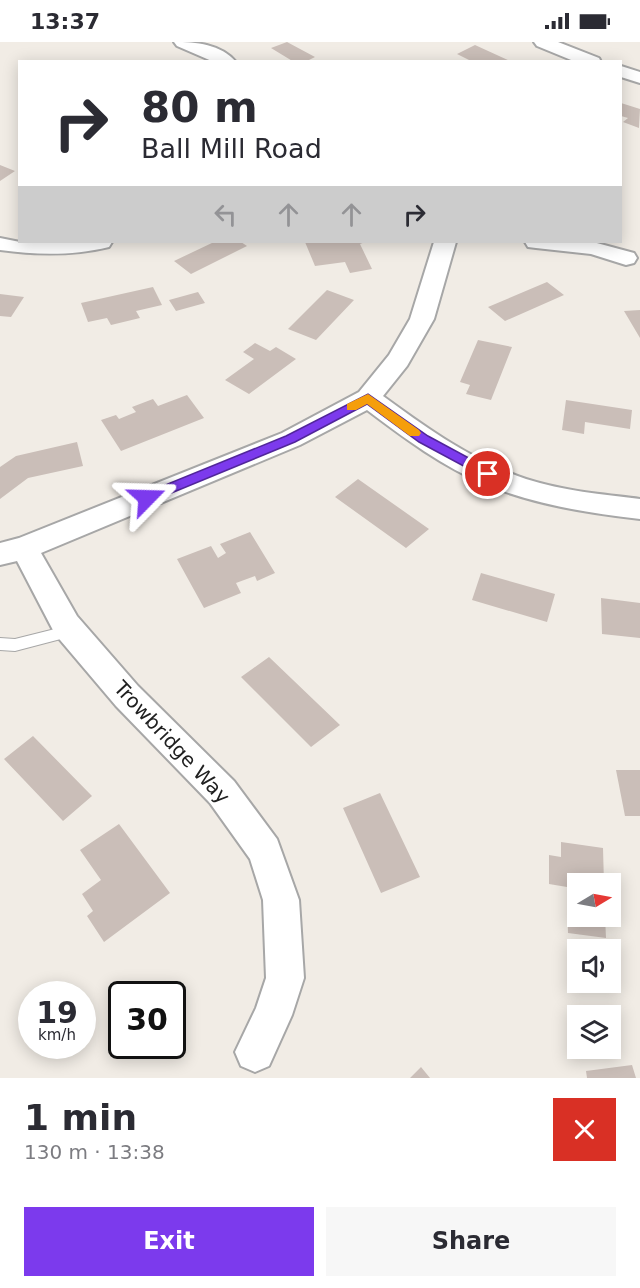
<!DOCTYPE html>
<meta charset="utf-8">
<style>
body{margin:0;font-family:"DejaVu Sans",sans-serif;background:#f7f7f7;color:#2b2b33;height:100vh;display:flex;flex-direction:column;font-size:22px;white-space:nowrap}
*{box-sizing:border-box;margin:0}
p{font-size:20px;color:#7c7c81}
.icon{flex:none;width:33px;height:33px;fill:none;stroke:currentColor;stroke-width:2;stroke-linecap:round;stroke-linejoin:round}
.map{position:relative;height:1036px;overflow:hidden}
.drawer{display:flex;flex-direction:column;background:#fff;flex:1}
.drawer>*{flex:none}
.guide{position:absolute;left:18px;top:18px;width:604px;height:183px;border-radius:0px;box-shadow:0 3px 15px #0003;background:#fff;color:#2b2b33;overflow:hidden}
.needle{width:39px;rotate:80deg}
.controls{position:absolute;left:567px;top:831px;display:grid;gap:12px}
.controls a{display:grid;place-items:center;width:54px;height:54px;border-radius:0px;background:#fff;box-shadow:0 3px 15px #0003;font-size:30px}
.speed{position:absolute;left:18px;top:939px;display:flex;gap:12px;font-size:30px;font-weight:700;text-align:center}
.speed>*{display:grid;place-content:center;width:78px;height:78px;border-radius:50%;background:#fff;box-shadow:0 3px 15px #0003;line-height:1}
.speed small{font-size:15px;font-weight:400}
.speed .limit{border:3px solid #111;border-radius:9px;background:#fff;color:#111}
.pin{position:absolute;display:grid;place-items:center;width:51px;height:51px;color:#fff;margin:-26px;border:3px solid #fff;border-radius:50%;box-shadow:0 2px 6px #0007}
.me{position:absolute;width:66px;margin:-33px;rotate:68deg;stroke-linejoin:round;filter:drop-shadow(0 0 4px #0008)}
.turn{display:flex;align-items:center;gap:21px;height:126px;padding:0 24px;font-size:27px}
.turn .icon{width:78px;height:78px;stroke-width:2.5}
.turn b{display:block;font-size:42px;line-height:51px}
.lanes{display:flex;align-items:center;height:57px;padding:0 24px;background:#0003;justify-content:center;gap:30px;direction:ltr}
.lanes .off{opacity:.35}
.round{display:grid;place-items:center;flex:none;width:63px;height:63px;border-radius:0px;background:#f7f7f7}
.summary{display:flex;align-items:center;justify-content:space-between;height:102px;padding:0 24px}
h1{font-size:36px;font-weight:800;line-height:45px}
.primary-button{display:flex;gap:12px;margin-top:auto;padding:12px 24px}
.primary-button a{flex:1;height:69px;border-radius:0px;background:#7c3aed;color:#fff;font-size:24px;font-weight:800;line-height:69px;text-align:center}
.primary-button a+a{background:#f7f7f7;color:#2b2b33}
.status{display:flex;justify-content:space-between;align-items:center;height:42px;padding:0 30px;background:#fff;direction:ltr}
.status svg{height:16px;fill:currentColor}
.map>svg:first-child{display:block}
</style>
<div class="status"><b>13:37</b><svg viewBox="0 0 49 12"><path d="M0 12V9h3v3zM5 12V6h3v6zM10 12V3h3v9zM15 12V0h3v12zM26 1h20v11H26zM47 4h2v5h-2z"/></svg></div>
<div class="map">
<svg width="640" height="1036" viewBox="0 0 640 1036">
<rect width="100%" height="100%" fill="#f1ece5"/>
<!-- building -->
<path fill="#cabeb8" d="M287 0 315 15 305 20H294L271 6Z
M475 3 512 20H473L457 12Z
M621 61 640 67 639 86 623 80 628 76 621 74Z
M0 123 15 129 0 139Z
M214 200H241L247 204 191 232 174 219Z
M305 200H365L360 202 372 227 350 231 345 220 315 224Z
M547 240 564 253 505 279 488 265Z
M153 245 162 263 136 269 140 276 111 283 107 276 88 280 81 261Z
M327 248 354 258 316 298 288 287Z
M198 250 205 261 176 269 169 258Z
M0 252 24 255 11 275 0 274Z
M640 268V296L624 269Z
M478 298 512 305 491 358 466 352 470 343 460 340Z
M255 301 270 309 276 305 296 317 249 352 225 338 254 317 243 310Z
M187 353 204 376 121 409 101 378 116 373 119 377 136 370 132 365 153 357 158 364Z
M566 358 632 368 630 387 585 380 584 392 562 388Z
M77 400 83 424 28 436 0 457V425L16 414Z
M358 437 429 487 406 506 335 455Z
M250 490 275 531 257 539 255 534 236 541 241 551 204 566 177 517 211 504 218 516 226 511 220 502Z
M481 531 555 552 547 580 472 558Z
M601 556 640 561V596L602 592Z
M269 615 340 683 311 705 241 635Z
M33 694 92 754 63 779 4 717Z
M616 728H640V774H625Z
M380 751 420 835 381 851 343 766Z
M119 782 170 851 104 900 87 874 93 869 82 852 101 838 80 808Z
M561 800 603 806 604 842H578V874H605L606 896 568 891 567 845 549 842V813L561 815Z
M632 1023 636 1036H587L586 1029Z
M421 1025 430 1036H410Z"/>
<g fill="none" stroke-linecap="round" stroke-linejoin="round">
<!-- lane casing -->
<g stroke="#a7a7a7" stroke-width="2">
<path id="lane" d="M71 583 76 585 78 589 76 593 15 609 0 608V596L15 597Z"/>
</g>
<!-- street casing -->
<g stroke="#a7a7a7" stroke-width="4">
<path id="street" d="M174 0C196 0 221 2 236 20H214L177 4Z
M534 0H558L599 16 601 20H576L537 4Z
M621 24 640 30V41L621 35Z
M0 196 20 200H112L109 205C72 214 37 213 0 208Z
M434 200H456L434 277 407 324 383 354C428 387 473 419 526 437 563 449 602 452 640 457V477C588 471 536 463 487 443 443 425 404 396 367 368L300 403 41 511 77 574 138 644 234 739 277 797 299 858 304 936 292 973 269 1024 255 1030 241 1024 235 1010 256 966 266 936 263 858 250 817 210 761 116 664 55 592 17 519 0 523V501L19 496 282 391 359 350 389 313 410 277Z
M525 200H593L634 211 637 216 634 221 626 223 591 212 536 206 528 205Z"/>
</g>
<!-- lane -->
<use href="#lane" fill="#fff" fill-rule="evenodd"/>
<!-- street -->
<use href="#street" fill="#fff" fill-rule="evenodd"/>
</g>
<!-- route -->
<path fill="#7c3aed" stroke="#51269a" stroke-width="1.5" d="M368 352 428 394 493 429 495 432 493 435H484L419 400 367 362 295 400 152 459H143L141 456 143 452 286 394Z"/>
<!-- slow -->
<path fill="#f59e0b" d="M368 352 419 388 421 391 419 394H410L367 362 356 368H347V362Z"/>
<g text-anchor="middle" dominant-baseline="central" stroke-width="5" stroke-linejoin="round" paint-order="stroke">
<!-- street labels -->
<g font-size="20" fill="#202020" stroke="#fff">
<text transform="translate(172 700) rotate(47)">Trowbridge Way</text>
</g>
</g>
</svg>
<div class="controls">
<a><svg class="needle" viewBox="-14 -14 28 28"><path d="M0-13l5 13h-10z" fill="#e53935"/><path d="M0 13l5-13h-10z" fill="#7c7c81"/></svg></a>
<a><svg class="icon" aria-label="sound" viewBox="0 0 24 24"><path d="M4 9h4l5-4v14l-5-4H4zM17 9q2 3 0 6"/></svg></a>
<a><svg class="icon" aria-label="layers" viewBox="0 0 24 24"><path d="M12 4l9 5-9 5-9-5zM3 14l9 5 9-5"/></svg></a>
</div>
<div class="speed"><div>19<small>km/h</small></div><div class="limit">30</div></div>
<div class="pin" style="left:488px;top:432px;background:#d93025"><svg class="icon" aria-label="arrive" viewBox="0 0 24 24"><path d="M6 21V4h12l-3 4 3 4H6"/></svg></div>
<svg class="me" style="left:147px;top:456px" viewBox="-20 -20 40 40"><path d="M0-17L14 15 0 8-14 15z" fill="#7c3aed" stroke="#fff" stroke-width="4"/></svg>
<div class="guide">
<div class="turn"><svg class="icon" aria-label="right" viewBox="0 0 24 24"><path d="M7 20v-9h11M14 6l5 5-5 5"/></svg><div><b>80 m</b>Ball Mill Road</div></div>
<div class="lanes"><svg class="icon off" aria-label="left" viewBox="0 0 24 24"><path d="M17 20v-9H6M10 6l-5 5 5 5"/></svg><svg class="icon off" aria-label="ahead" viewBox="0 0 24 24"><path d="M12 20V5M6 11l6-6 6 6"/></svg><svg class="icon off" aria-label="ahead" viewBox="0 0 24 24"><path d="M12 20V5M6 11l6-6 6 6"/></svg><svg class="icon" aria-label="right" viewBox="0 0 24 24"><path d="M7 20v-9h11M14 6l5 5-5 5"/></svg></div>
</div>
</div>
<section class="drawer">
<div class="summary"><div><h1>1 min</h1><p>130 m · 13:38</p></div><a class="round" style="background:#d93025;color:#fff"><svg class="icon" aria-label="close" viewBox="0 0 24 24"><path d="M6 6l12 12M18 6L6 18"/></svg></a></div>
<div class="primary-button"><a>Exit</a><a>Share</a></div>
</section>
